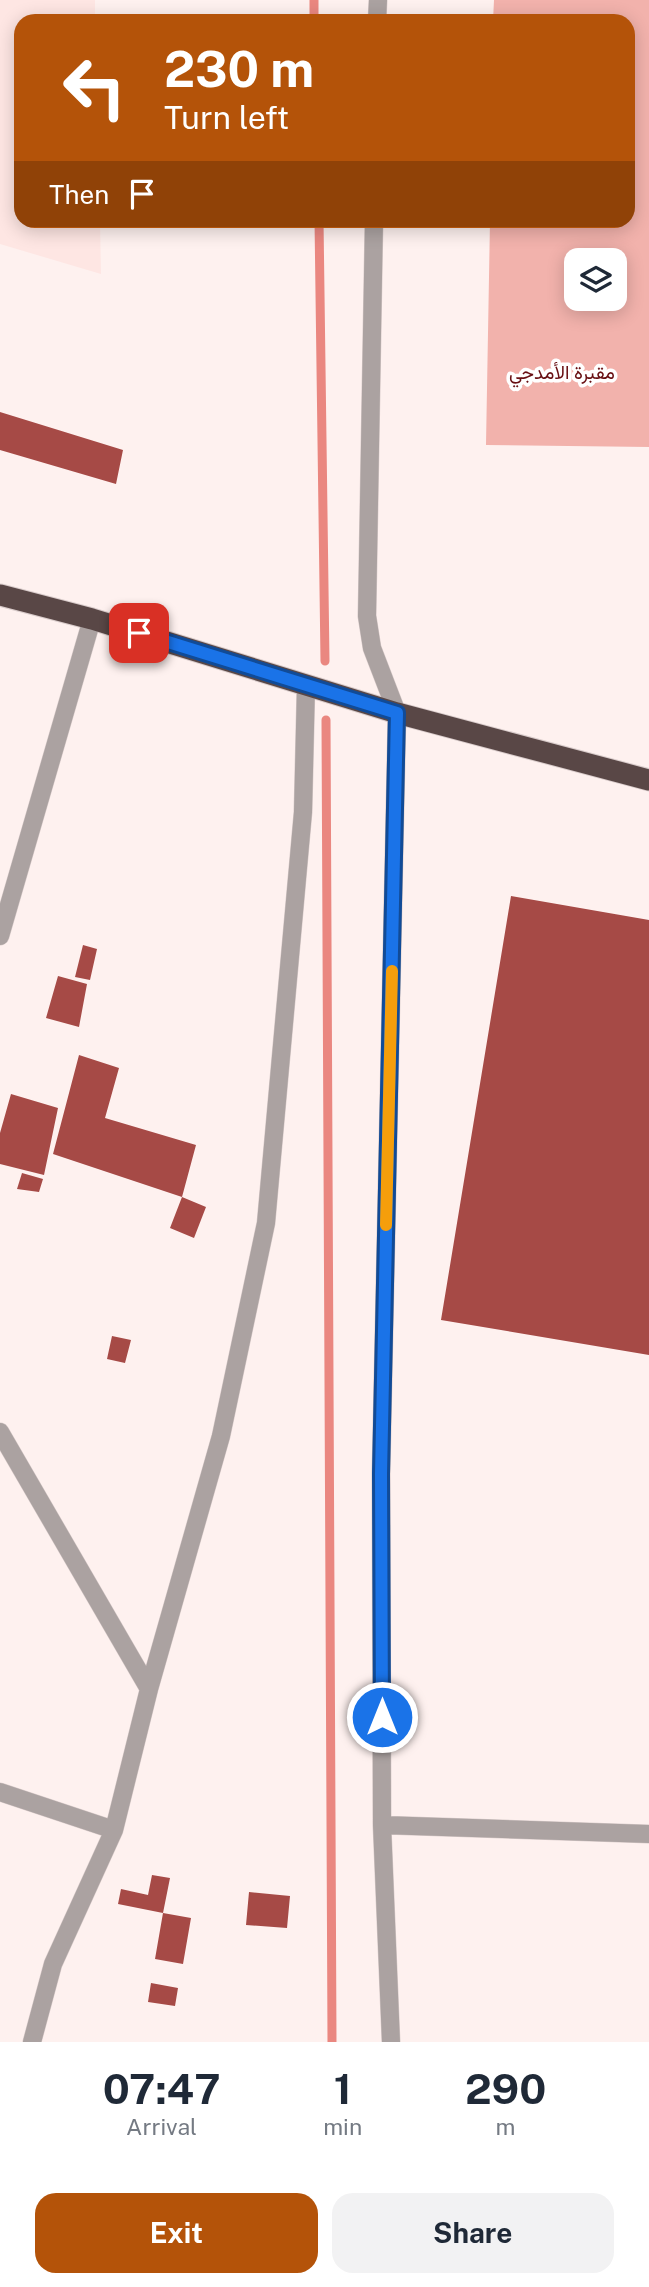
<!DOCTYPE html>
<meta charset="utf-8">
<style>
body{margin:0;font-family:"Public Sans",Vazirmatn,sans-serif;background:#f2f2f3;color:#1f2937;height:100vh;display:flex;flex-direction:column;font-size:26px;white-space:nowrap}
*{box-sizing:border-box;margin:0}
p{font-size:23px;color:#747a83}
.icon{flex:none;width:38px;height:38px;fill:none;stroke:currentColor;stroke-width:2;stroke-linecap:round;stroke-linejoin:round}
.map{position:relative;height:2042px;overflow:hidden}
.side{display:flex;flex-direction:column;background:#fff;flex:1}
.side>*{flex:none}
.hud{position:absolute;left:14px;top:14px;width:621px;height:214px;border-radius:21px;box-shadow:0 4px 18px #0003;background:#b45309;color:#fff;overflow:hidden}
.buttons{position:absolute;left:564px;top:248px;display:grid;gap:14px}
.buttons a{display:grid;place-items:center;width:63px;height:63px;border-radius:14px;background:#fff;box-shadow:0 4px 18px #0003;font-size:35px}
.pin{position:absolute;display:grid;place-items:center;width:60px;height:60px;color:#fff;margin:-30px;border-radius:14px;box-shadow:0 4px 10px #0006}
.me{position:absolute;width:77px;margin:-38px;rotate:0deg;stroke-linejoin:round;filter:drop-shadow(0 0 5px #0008)}
.turn{display:flex;align-items:center;gap:24px;height:147px;padding:0 35px;font-size:32px}
.turn .icon{width:91px;height:91px;stroke-width:2.5}
.turn b{display:block;font-size:49px;line-height:60px}
.then{display:flex;align-items:center;height:66px;padding:0 35px;background:#0003;gap:14px;font-size:26px}
.eta{display:flex;justify-content:space-evenly;align-items:center;height:119px;text-align:center}
.eta b{font-size:42px;font-weight:700;line-height:49px}
.button{display:flex;gap:14px;margin-top:auto;padding:14px 35px}
.button a{flex:1;height:80px;border-radius:21px;background:#b45309;color:#fff;font-size:28px;font-weight:700;line-height:80px;text-align:center}
.button a+a{background:#f2f2f3;color:#1f2937}
.map>svg:first-child{display:block}
</style>
<div class="map">
<svg width="649" height="2042" viewBox="0 0 649 2042">
<rect width="100%" height="100%" fill="#fef1ef"/>
<!-- built -->
<path fill="#fee6e3" d="M0 0H95V21H21V220L100 221 101 274 0 244Z"/>
<!-- green -->
<path fill="#f2b2ac" fill-rule="evenodd" d="M494 0H649V447L486 445 490 221 628 220V21H493ZM576 261H614V299H576Z"/>
<g fill="none" stroke-linecap="round" stroke-linejoin="round">
<!-- stream -->
<path stroke="#ea8780" stroke-width="9" d="M314 0V21
M319 220 325 661
M326 720 332 2042"/>
</g>
<!-- building -->
<path fill="#a64a46" d="M0 412 123 450 116 484 0 450Z
M511 896 649 920V1355L441 1320Z
M83 945 97 949 90 980 75 977Z
M58 976 87 984 79 1027 46 1018Z
M79 1055 119 1068 105 1118 196 1145 182 1197 53 1154Z
M11 1094 58 1108 44 1175 0 1164V1133Z
M22 1173 43 1179 39 1192 17 1189Z
M182 1197 206 1207 194 1238 170 1228Z
M112 1336 131 1340 125 1363 107 1359Z
M152 1875 170 1878 163 1913 118 1904 121 1889 148 1895Z
M249 1892 290 1896 287 1928 246 1925Z
M163 1913 191 1918 183 1964 155 1959Z
M151 1983 178 1988 175 2006 148 2002Z"/>
<g fill="none" stroke-linecap="round" stroke-linejoin="round">
<!-- minor casing -->
<g stroke="#d9cccb" stroke-width="19">
<path id="minor" d="M377 21 378 0
M374 220 367 616 372 648 397 713 381 1474 382 1825 391 2042
M0 936 92 619
M0 1432 149 1689
M0 1792 114 1830
M382 1825 649 1834
M32 2042 53 1964 114 1830 149 1689 221 1436 266 1223 303 812 306 685"/>
</g>
<!-- highway casing -->
<g stroke="#d9cccb" stroke-width="23">
<path id="highway" d="M0 595 92 619 397 713 649 780"/>
</g>
<!-- minor -->
<use href="#minor" stroke="#aba2a1" stroke-width="18"/>
<!-- highway -->
<use href="#highway" stroke="#594746" stroke-width="21"/>
</g>
<g fill="none" stroke-linecap="round" stroke-linejoin="round">
<!-- route casing -->
<g stroke="#114b97" stroke-width="18">
<path id="route" d="M139 633 397 713 381 1474 382 1717"/>
</g>
<!-- route -->
<use href="#route" stroke="#1a73e8" stroke-width="12"/>
<!-- slow -->
<path stroke="#f59e0b" stroke-width="12" d="M386 1225 392 971"/>
</g>
<g text-anchor="middle" dominant-baseline="central" stroke-width="7" stroke-linejoin="round" paint-order="stroke">
<!-- park labels -->
<g font-size="19" fill="#680f13" stroke="#fff">
<text x="562" y="372">مقبرة الأمدجي</text>
</g>
</g>
</svg>
<div class="buttons">
<a><svg class="icon" aria-label="layers" viewBox="0 0 24 24"><path d="M12 4l9 5-9 5-9-5zM3 14l9 5 9-5"/></svg></a>
</div>
<div class="pin" style="left:139px;top:633px;background:#d93025"><svg class="icon" aria-label="arrive" viewBox="0 0 24 24"><path d="M6 21V4h12l-3 4 3 4H6"/></svg></div>
<svg class="me" style="left:382px;top:1717px" viewBox="-20 -20 40 40"><circle r="17" fill="#1a73e8" stroke="#fff" stroke-width="3"/><path d="M0-11L8 9 0 5-8 9z" fill="#fff"/></svg>
<div class="hud">
<div class="turn"><svg class="icon" aria-label="left" viewBox="0 0 24 24"><path d="M17 20v-9H6M10 6l-5 5 5 5"/></svg><div><b>230 m</b>Turn left</div></div>
<div class="then">Then<svg class="icon" aria-label="arrive" viewBox="0 0 24 24"><path d="M6 21V4h12l-3 4 3 4H6"/></svg></div>
</div>
</div>
<section class="side">
<div class="eta">
<div><b>07:47</b><p>Arrival</p></div>
<div><b>1</b><p>min</p></div>
<div><b>290</b><p>m</p></div>
</div>
<div class="button"><a>Exit</a><a>Share</a></div>
</section>
